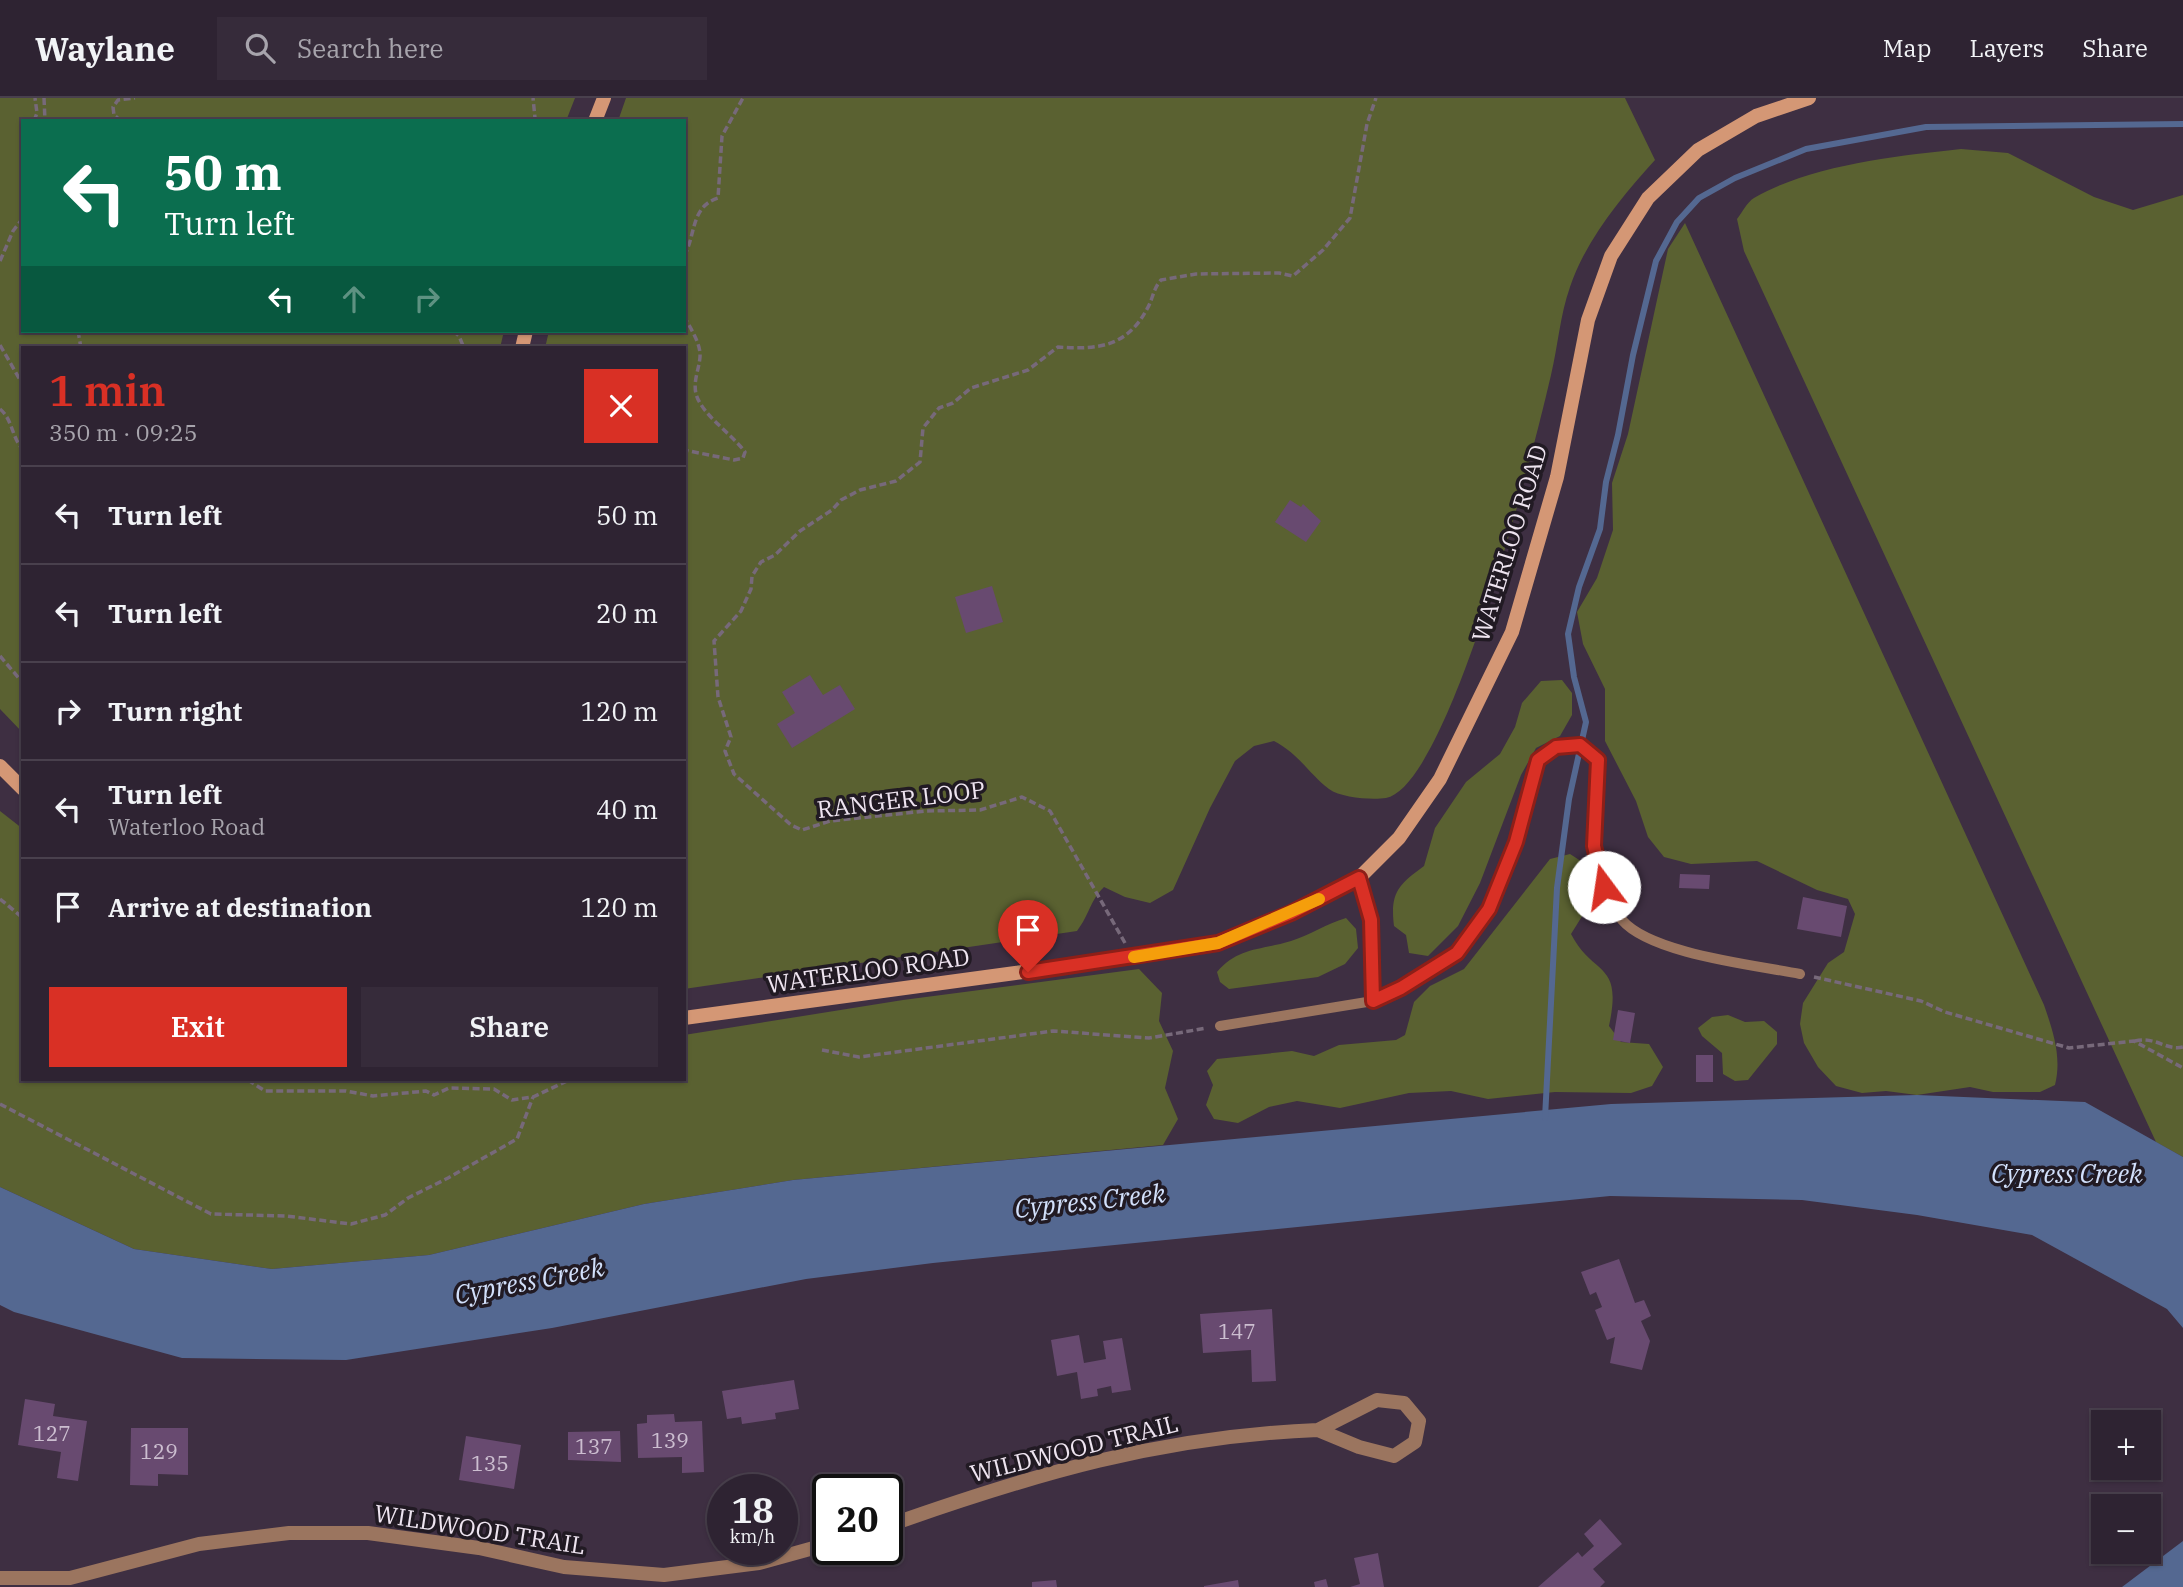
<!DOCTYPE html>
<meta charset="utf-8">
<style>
body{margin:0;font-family:"IBM Plex Serif",serif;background:#362b3a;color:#f1f3f6;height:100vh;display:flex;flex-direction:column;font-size:26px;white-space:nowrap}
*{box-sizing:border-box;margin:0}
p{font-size:23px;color:#a7a4ac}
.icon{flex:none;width:38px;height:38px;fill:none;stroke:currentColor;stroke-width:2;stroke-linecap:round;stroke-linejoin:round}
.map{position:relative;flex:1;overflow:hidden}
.panel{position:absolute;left:21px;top:248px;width:665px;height:735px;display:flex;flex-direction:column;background:#2e2332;border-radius:0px;box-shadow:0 2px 5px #0004,0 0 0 2px #49404d}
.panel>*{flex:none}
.banner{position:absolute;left:21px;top:21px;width:665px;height:214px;border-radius:0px;box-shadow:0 2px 5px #0004,0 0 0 2px #49404d;background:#0b6e4f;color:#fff;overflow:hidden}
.buttons{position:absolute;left:2091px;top:1312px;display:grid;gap:14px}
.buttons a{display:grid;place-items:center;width:70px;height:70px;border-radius:0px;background:#2e2332;box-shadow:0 2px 5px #0004,0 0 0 2px #49404d;font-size:35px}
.speed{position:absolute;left:707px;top:1376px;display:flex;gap:14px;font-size:35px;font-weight:700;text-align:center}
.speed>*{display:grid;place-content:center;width:91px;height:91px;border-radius:50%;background:#2e2332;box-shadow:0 2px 5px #0004,0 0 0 2px #49404d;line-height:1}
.speed small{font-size:18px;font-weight:400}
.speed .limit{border:4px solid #111;border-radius:10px;background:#fff;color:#111}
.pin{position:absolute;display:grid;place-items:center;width:60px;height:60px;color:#fff;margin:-72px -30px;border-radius:50% 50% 50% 0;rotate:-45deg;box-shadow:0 0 7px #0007}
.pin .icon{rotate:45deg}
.me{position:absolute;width:77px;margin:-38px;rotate:346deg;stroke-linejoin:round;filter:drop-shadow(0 0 5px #0008)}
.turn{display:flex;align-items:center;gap:24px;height:147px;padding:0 28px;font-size:32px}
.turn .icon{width:91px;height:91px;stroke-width:2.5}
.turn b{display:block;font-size:49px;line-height:60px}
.lanes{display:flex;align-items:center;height:66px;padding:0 28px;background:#0003;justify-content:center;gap:35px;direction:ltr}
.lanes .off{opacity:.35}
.round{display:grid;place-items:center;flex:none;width:74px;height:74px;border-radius:0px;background:#362b3a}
.overview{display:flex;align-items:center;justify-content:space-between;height:119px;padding:0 28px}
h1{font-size:42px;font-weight:600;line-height:52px;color:#d93025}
.button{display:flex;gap:14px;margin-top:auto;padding:14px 28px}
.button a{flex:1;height:80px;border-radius:0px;background:#d93025;color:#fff;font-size:28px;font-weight:600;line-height:80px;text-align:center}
.button a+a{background:#362b3a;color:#f1f3f6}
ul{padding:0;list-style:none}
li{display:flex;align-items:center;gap:21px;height:98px;padding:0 28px;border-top:2px solid #49404d}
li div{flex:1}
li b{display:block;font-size:26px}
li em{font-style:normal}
header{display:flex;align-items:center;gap:42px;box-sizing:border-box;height:98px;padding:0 35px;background:#2e2332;border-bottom:2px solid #49404d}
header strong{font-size:33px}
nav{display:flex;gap:38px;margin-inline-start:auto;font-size:24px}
.search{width:490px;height:63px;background:#362b3a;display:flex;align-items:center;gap:18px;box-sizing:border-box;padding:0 24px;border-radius:0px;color:#a7a4ac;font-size:26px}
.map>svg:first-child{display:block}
</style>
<header>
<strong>Waylane</strong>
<div class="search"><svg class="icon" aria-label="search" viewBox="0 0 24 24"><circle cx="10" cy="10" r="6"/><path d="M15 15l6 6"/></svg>Search here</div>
<nav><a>Map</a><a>Layers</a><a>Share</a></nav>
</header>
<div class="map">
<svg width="2183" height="1489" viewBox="0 0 2183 1489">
<rect width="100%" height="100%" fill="#3e2f42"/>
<!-- forest -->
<path fill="#5a6131" d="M0 0H575L566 23H23V233H504L500 250H23V635L0 611Z
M626 0H1625L1655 62C1623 97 1585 143 1570 189 1560 217 1558 248 1551 277 1536 343 1450 688 1386 700 1372 702 1341 700 1329 691 1308 675 1299 656 1274 643L1254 648 1235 663 1210 710 1173 792 1150 805 1125 799 1104 789C1089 804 1090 816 1077 833L684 891V250H545L549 233H684V23H618Z
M1961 51 2008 55 2094 99 2133 112 2183 97V1059L2156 1044 1744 153 1737 121C1742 115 1747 104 1754 100 1811 67 1896 58 1961 51Z
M1685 125 2044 907C2053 933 2062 959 2055 987L2040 994H1993L1970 989 1917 997 1886 993 1862 995 1836 988 1818 969 1804 945 1800 926 1803 905 1828 865 1844 854 1855 816 1848 801 1817 792 1757 763 1691 766 1664 759 1648 739 1636 703 1605 643V591L1583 546 1577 514 1597 480 1613 432 1612 385 1628 336 1668 151Z
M1562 582 1572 595V617L1560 638 1536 650 1521 677 1480 785 1458 828 1428 858 1409 855 1406 837 1394 828C1390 795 1398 787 1424 768L1435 730 1466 684 1500 656 1515 629 1522 605 1541 583Z
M0 713 23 731V982H684V937L903 902 1139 871 1162 895 1159 923 1173 953 1165 990 1178 1021 1163 1047 793 1082 644 1106 429 1157 272 1171 134 1151 0 1089Z
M1570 756 1587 767 1591 804 1571 836C1594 880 1623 862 1609 928L1621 944 1649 946 1663 969 1652 988 1631 995 1555 994 1488 1001 1451 993 1409 995 1340 1010 1297 1003 1269 1009 1238 1025 1214 1021 1206 1007 1213 987 1207 973 1217 961 1292 953 1314 958 1339 947 1396 942 1405 937 1414 904 1430 888 1464 871 1550 761Z
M1346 820 1356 831 1358 850 1345 866 1318 879 1229 891 1220 884 1217 874C1238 849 1262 852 1291 843 1310 837 1326 826 1346 820Z
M1728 917 1745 924 1764 923 1777 934V946L1748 982 1735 983 1723 976 1722 955 1702 938 1698 930 1712 919Z"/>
<!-- water -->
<path fill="#546891" d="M1917 997 2085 1004 2183 1059V1230L2167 1211 2032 1137 1917 1117 1802 1102 1610 1098 933 1165 806 1181 552 1230 346 1262 182 1260 14 1214 0 1207V1089L134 1151 272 1171 429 1157 644 1106 793 1082 1611 1006Z
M2183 1443V1489H2122Z"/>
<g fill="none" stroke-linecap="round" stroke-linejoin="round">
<!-- stream -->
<path stroke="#546891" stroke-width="6" d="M1545 1020 1557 790 1569 701 1586 624 1574 579 1568 536 1579 489 1600 431 1606 384 1618 337 1633 257 1656 163 1677 124 1699 100 1735 80 1806 51 1926 29 2183 26"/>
</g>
<!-- building -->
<path fill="#684a70" d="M1290 402 1301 409 1303 406 1321 423 1306 444 1275 424Z
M992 488 1003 524 966 535 955 499Z
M810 577 823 597 840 587 855 611 792 650 777 626 795 615 782 594Z
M1680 776 1710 777 1709 791 1679 790Z
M1803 799 1847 808 1841 839 1797 831Z
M1618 912 1635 915 1630 945 1613 942Z
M1696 957H1713V984H1696Z
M1619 1161 1635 1205 1644 1202 1651 1218 1641 1223 1650 1243 1642 1272 1610 1265 1615 1239 1607 1242 1595 1212 1602 1209 1596 1194 1590 1197 1581 1174Z
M1272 1211 1276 1283 1252 1284 1251 1252 1203 1255 1200 1216Z
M1079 1237 1084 1265 1106 1261 1103 1243 1122 1240 1131 1292 1112 1295 1111 1288 1097 1291 1098 1298 1081 1301 1077 1274 1057 1278 1051 1242Z
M794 1282 799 1311 775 1315 776 1321 742 1326 741 1319 727 1321 722 1293Z
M25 1301 55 1306 53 1318 87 1323 78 1383 57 1380 61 1354 18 1347Z
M674 1316 675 1324 702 1323 704 1374 682 1375V1359L638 1360 637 1326 647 1325V1317Z
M131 1330H188V1377L158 1376V1388L130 1387Z
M620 1333 621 1364 568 1362V1334Z
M466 1338 521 1347 514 1391 459 1382Z
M1600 1421 1622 1446 1593 1471 1605 1484 1600 1489H1538L1578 1454 1582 1459 1594 1448 1584 1436Z
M1378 1455 1384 1489H1350L1360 1486 1354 1460Z
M1326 1481 1328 1489H1315L1314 1484Z
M1056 1482 1057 1489H1032V1484Z
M1238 1482 1239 1489H1204V1488Z"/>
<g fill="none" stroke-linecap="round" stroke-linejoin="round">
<!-- path -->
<path stroke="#77697a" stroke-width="3.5" stroke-dasharray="7 3.5" stroke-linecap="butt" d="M44 0 45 23
M34 23 37 15 35 0
M121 23 114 17 113 9 118 2 135 0
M533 23 535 20 533 0
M23 61V87
M684 158C696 138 690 109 718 100L722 38 743 0
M0 163 13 133 23 120
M684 218C690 230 701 245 700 259 699 272 693 282 696 296 702 317 731 335 745 354L743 360 734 362 684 352
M78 233 81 250
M453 233 459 238 464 250
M0 247 23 287
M0 311C13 322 11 338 23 352
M0 558 23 585
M0 801 23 820
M1125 845 1050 713 1022 699 980 712 926 713 830 723 802 732 791 727 734 676 725 653 731 639 718 599 714 543 741 513 751 491 752 478 761 464 775 457 800 433 832 412 841 402 860 392 896 383 920 364 923 330 939 310 953 305 971 290 1028 272 1058 249C1097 252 1127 249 1147 211 1153 201 1153 191 1161 182L1196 176 1279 175 1293 178 1323 152 1350 120 1367 26 1376 0
M1814 879 1921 903 1945 914 2069 950 2134 943 2183 970
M2135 943C2156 938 2166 953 2183 949
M822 952 859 959 1053 933 1149 940 1207 930
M248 982 265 993H346L373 998 426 993 434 997 449 990 494 991 512 1002 533 999 569 982
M0 1006 211 1116 286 1118 351 1126 385 1117 408 1100 448 1080 517 1041 533 999"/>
<!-- lane -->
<path stroke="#9b755f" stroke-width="10" d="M1359 780 1371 822 1373 903 1401 890 1457 855 1489 811 1516 744 1538 662 1556 648 1580 647 1598 662C1597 689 1592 720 1594 747 1596 771 1607 804 1622 822 1651 856 1755 867 1800 876
M1220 928 1373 903"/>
<!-- street -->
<path stroke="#9b755f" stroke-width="14" d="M1377 1302 1404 1305 1419 1323 1415 1344 1394 1358 1359 1349 1318 1332Z
M887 1428C1034 1376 1161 1338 1318 1332
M0 1480H70L199 1446 289 1435H368L479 1450 564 1469 664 1477 759 1465 828 1446"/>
<!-- secondary -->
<path stroke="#d49775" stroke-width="14" d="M595 23 604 0
M522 250 526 233
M0 668 23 691
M684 920 1133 859 1218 845 1291 815 1359 780 1399 740 1440 681 1512 534 1557 379 1588 222 1611 158 1648 100 1698 52 1756 18 1809 0"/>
</g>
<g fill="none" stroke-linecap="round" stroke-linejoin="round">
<!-- route casing -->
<g stroke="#8d1f18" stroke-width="18">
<path id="route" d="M1028 874 1218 845 1291 815 1359 780 1371 822 1373 903 1401 890 1457 855 1489 811 1516 744 1538 662 1556 649 1580 647 1598 662 1594 748 1604 789"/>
</g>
<!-- route -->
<use href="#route" stroke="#d93025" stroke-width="12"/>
<!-- slow -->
<path stroke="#f59e0b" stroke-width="12" d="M1134 859 1218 845 1319 801"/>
</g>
<g text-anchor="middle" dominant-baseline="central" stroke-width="7" stroke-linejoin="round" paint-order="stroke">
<!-- number labels -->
<g font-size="21" fill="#ccbed0">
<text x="1237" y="1233">147</text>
<text x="52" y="1335">127</text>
<text x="670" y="1342">139</text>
<text x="594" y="1348">137</text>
<text x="159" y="1353">129</text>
<text x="490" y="1365">135</text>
</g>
<!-- street labels -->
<g font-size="24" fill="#eee4f0" stroke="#211a23">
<text transform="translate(1509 445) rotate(-73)">WATERLOO ROAD</text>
<text transform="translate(901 701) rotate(-7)">RANGER LOOP</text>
<text transform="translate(868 872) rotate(-8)">WATERLOO ROAD</text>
<text transform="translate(1074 1350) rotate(-14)">WILDWOOD TRAIL</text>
<text transform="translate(480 1431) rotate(9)">WILDWOOD TRAIL</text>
</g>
<!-- water labels -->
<g font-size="26" font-style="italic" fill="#d2e0fb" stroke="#211a23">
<text x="2067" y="1075">Cypress Creek</text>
<text transform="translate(1090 1102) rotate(-6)">Cypress Creek</text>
<text transform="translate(529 1182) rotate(-11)">Cypress Creek</text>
</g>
</g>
</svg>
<div class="buttons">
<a>+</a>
<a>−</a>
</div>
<div class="speed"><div>18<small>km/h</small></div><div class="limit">20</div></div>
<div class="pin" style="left:1028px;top:874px;background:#d93025"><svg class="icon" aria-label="arrive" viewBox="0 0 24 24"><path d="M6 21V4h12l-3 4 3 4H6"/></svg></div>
<svg class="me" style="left:1604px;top:789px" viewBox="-20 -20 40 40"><circle r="19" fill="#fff"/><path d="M0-13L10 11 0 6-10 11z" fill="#d93025"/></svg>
<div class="banner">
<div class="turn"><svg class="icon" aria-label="left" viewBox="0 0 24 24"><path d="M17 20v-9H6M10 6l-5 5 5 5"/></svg><div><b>50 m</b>Turn left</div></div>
<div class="lanes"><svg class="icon" aria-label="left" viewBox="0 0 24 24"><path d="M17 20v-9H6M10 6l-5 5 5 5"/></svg><svg class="icon off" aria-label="ahead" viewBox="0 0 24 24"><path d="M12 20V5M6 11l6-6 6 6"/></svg><svg class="icon off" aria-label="right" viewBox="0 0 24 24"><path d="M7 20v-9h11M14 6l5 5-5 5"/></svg></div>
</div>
<section class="panel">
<div class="overview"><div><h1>1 min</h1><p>350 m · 09:25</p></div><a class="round" style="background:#d93025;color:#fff"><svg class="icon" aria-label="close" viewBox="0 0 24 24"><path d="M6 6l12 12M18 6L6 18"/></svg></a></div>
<ul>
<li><svg class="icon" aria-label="left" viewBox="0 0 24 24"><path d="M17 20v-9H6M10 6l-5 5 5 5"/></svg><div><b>Turn left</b></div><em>50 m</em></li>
<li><svg class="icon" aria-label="left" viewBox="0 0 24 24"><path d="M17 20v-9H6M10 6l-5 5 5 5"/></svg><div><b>Turn left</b></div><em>20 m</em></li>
<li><svg class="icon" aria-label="right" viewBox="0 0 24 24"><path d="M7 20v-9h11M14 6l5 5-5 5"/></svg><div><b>Turn right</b></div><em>120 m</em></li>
<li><svg class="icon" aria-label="left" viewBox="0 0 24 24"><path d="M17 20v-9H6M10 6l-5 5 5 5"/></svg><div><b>Turn left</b><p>Waterloo Road</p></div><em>40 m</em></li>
<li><svg class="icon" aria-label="arrive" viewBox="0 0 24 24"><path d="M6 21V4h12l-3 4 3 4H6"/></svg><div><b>Arrive at destination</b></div><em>120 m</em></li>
</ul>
<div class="button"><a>Exit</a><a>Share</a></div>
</section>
</div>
